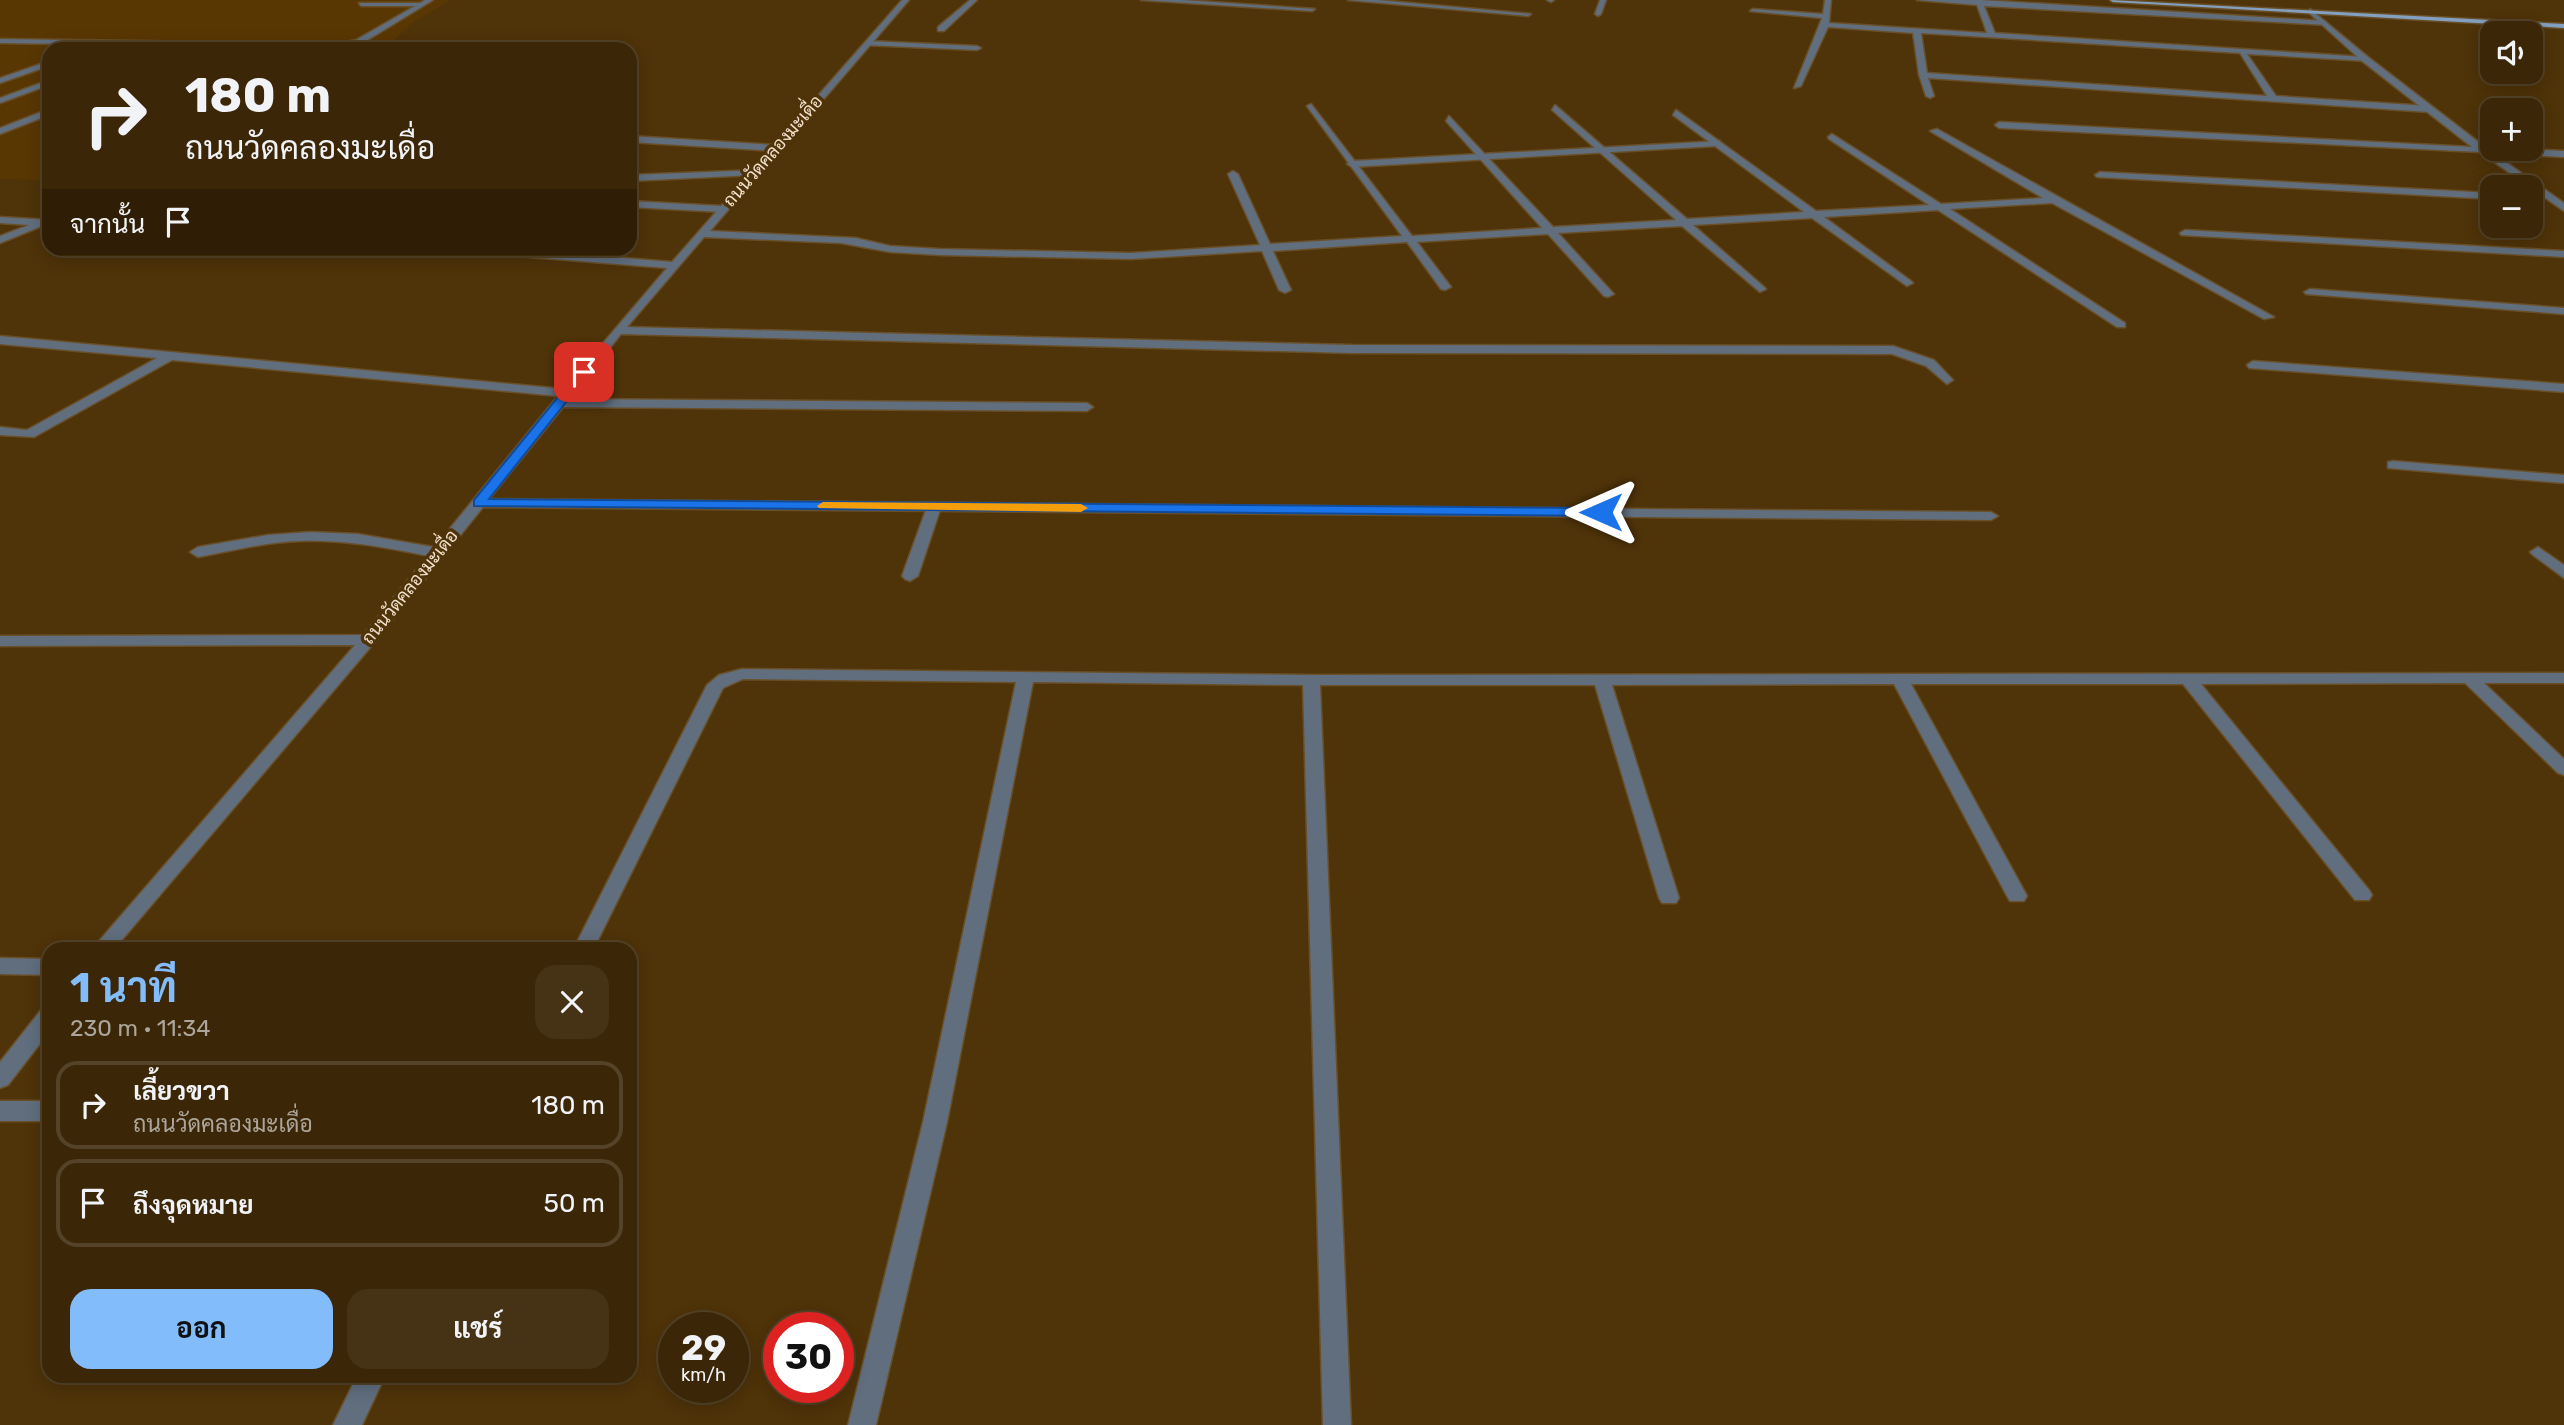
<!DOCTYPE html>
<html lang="th">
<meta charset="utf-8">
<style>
body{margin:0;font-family:Rubik,Sarabun,sans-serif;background:#463215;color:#f1f3f6;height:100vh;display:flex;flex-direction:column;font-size:26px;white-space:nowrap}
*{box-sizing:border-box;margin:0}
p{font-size:23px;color:#aca59b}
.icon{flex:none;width:38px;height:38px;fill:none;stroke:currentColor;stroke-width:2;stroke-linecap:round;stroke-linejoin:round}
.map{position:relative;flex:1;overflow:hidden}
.sheet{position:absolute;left:42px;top:942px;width:595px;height:441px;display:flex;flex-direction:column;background:#3b2607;border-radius:21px;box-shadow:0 4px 18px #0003,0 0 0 2px #544328}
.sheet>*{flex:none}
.guide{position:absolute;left:42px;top:42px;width:595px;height:214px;border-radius:21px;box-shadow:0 4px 18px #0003,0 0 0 2px #544328;background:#3b2607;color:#f1f3f6;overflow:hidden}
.controls{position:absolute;left:2480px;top:21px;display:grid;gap:14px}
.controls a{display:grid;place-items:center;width:63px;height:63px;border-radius:14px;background:#3b2607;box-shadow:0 4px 18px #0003,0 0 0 2px #544328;font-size:35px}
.speed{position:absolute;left:658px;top:1312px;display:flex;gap:14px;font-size:35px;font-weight:700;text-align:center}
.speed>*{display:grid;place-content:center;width:91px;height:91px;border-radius:50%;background:#3b2607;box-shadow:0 4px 18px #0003,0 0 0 2px #544328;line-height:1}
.speed small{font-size:18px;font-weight:400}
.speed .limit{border:10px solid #d22;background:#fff;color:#111}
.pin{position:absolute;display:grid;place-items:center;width:60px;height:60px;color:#fff;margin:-30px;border-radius:14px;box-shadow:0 4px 10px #0006}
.me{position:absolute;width:77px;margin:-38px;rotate:270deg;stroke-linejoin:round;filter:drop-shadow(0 0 5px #0008)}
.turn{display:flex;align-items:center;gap:24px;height:147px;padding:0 28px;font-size:32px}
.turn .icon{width:91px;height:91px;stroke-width:2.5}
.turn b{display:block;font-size:49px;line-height:60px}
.then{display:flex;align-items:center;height:66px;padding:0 28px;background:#0003;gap:14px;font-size:26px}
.round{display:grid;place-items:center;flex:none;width:74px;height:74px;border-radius:21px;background:#463215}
.overview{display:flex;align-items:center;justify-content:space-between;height:119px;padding:0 28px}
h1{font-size:42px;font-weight:700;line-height:52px;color:#82bcfa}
.cta{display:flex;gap:14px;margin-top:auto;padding:14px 28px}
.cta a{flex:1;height:80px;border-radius:21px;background:#82bcfa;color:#111;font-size:28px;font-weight:700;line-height:80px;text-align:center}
.cta a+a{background:#463215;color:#f1f3f6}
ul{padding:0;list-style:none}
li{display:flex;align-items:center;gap:21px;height:88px;margin:0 14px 10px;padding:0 14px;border:4px solid #544328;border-radius:21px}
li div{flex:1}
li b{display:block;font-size:26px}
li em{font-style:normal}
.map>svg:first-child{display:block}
</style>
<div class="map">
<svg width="2564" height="1425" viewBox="0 0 2564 1425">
<rect width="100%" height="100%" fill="#4f3309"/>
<!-- built -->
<path fill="#593703" d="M0 0H451L412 23 385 49H49V180L0 179Z"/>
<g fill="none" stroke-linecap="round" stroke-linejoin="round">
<!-- service casing -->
<g stroke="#694f28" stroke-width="3">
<path id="service" d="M425 0H433L361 44 335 48 0 43V39L335 44 356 40 415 6H361L359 3H420Z
M970 0H977L944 31H938V27Z
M1141 0H1182L1315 9 1312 11Z
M1600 0H1606L1601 14 1598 16 1595 14Z
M1825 0H1831L1829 23 1987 33 1977 5 1917 0H1981L2325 21 2328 25 1984 6 1995 33 2365 57 2368 61 2247 54 2276 96 2429 106 2433 109 2429 112 1928 78 1934 96 1930 98 1926 96 1919 75 1913 33 1828 27 1801 86 1794 88 1822 18 1750 11 1753 9 1823 14ZM1921 33 2240 53 2267 96 1927 73Z
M868 41 977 46 981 48 977 50 865 45Z
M49 61V66L0 83V78Z
M49 80V85L0 103V98Z
M49 109V115L0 134V128Z
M630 136 776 145 780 148 776 151 630 142Z
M1720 141V145L1717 146 1352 167 1347 164 1352 161Z
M758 170V174L755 175 630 181V175Z
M630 201 722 206 727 209 722 212 630 207Z
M2253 361 2564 384V392L2249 368 2247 365Z
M2393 461 2564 475V483L2388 468V462Z
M934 503 941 507 918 576 910 581 905 579 902 576 927 507Z
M310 532 358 534 439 548 447 553 439 558C393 549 347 539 300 541 265 542 232 551 198 557L190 552 198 547 268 535Z
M0 958 49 959V975L0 974Z"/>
</g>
<!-- minor casing -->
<g stroke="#694f28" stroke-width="3">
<path id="minor" d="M902 0H909L710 231 856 238 890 246 940 249 1131 253 1260 245 1228 174 1233 171 1238 174 1270 244 1402 236 1307 106 1311 104 1412 236 1542 228 1446 121 1449 116 1553 227 1676 220 1552 110 1555 105 1687 219 1804 212 1673 115 1676 110 1816 211 1929 205 1829 139 1828 137 1832 134 1941 204 2043 198 1930 131 1937 129 2274 317 2264 319 2052 203 1950 209 2125 323V327H2117L1938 210 1824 217 1911 281 1913 283 1907 286 1812 218 1693 225 1764 287 1766 289 1760 292 1682 226 1558 233 1612 292 1614 294 1608 297 1604 296 1548 234 1417 242 1451 287 1445 290 1441 289 1407 242 1273 251 1291 290 1285 293 1279 290 1262 251 1131 259 940 255 890 252 841 243 704 237 627 327 1352 345 1893 346 1934 360 1953 380 1947 384 1926 366 1892 354 1352 353 621 334 569 399 1087 403 1093 407 1087 411 563 407 489 499 1991 512 1998 516 1991 520 483 507 374 643 115 948H93L355 645 0 646V636L363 635 558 396 172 360 34 437 0 435V427L27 430 157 358 0 344V336L564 389 667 268 457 251 452 248H503L672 262Z
M1348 0H1377L1531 14 1528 16Z
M1547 0H1554L1551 2Z
M2310 9 2368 57 2485 147 2564 151V157L2493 153 2564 203V211L2480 152 1999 128 1995 125 1999 122 2472 147 2362 61 2308 12Z
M2100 172 2492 193V199L2097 177 2095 175Z
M0 217 49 220V226H42L0 243V236L29 225 0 223Z
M2185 230 2564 251V257L2181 235 2180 233Z
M2310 289 2564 308V314L2306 294 2304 292Z
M2538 547 2564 565V578L2533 555 2530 552Z
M742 669 1311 675 2564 673V683H2484L2564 759V775L2558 773 2465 683 2201 684 2369 890 2372 895 2369 900H2355L2183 684H1911L2027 896 2024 901H2010L2007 896 1894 684 1612 685 1679 898 1676 903H1662L1659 898 1595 685H1320L1351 1425H1323L1303 685 1033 682 947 1122 876 1425H848L923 1122 1016 682 743 679 723 688 594 948H574L707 685 719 675Z
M49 1008V1032L8 1085 0 1088V1062L41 1010Z
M0 1101H49V1121H0Z
M357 1376H385L362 1425H333Z"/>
</g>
<!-- primary casing -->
<g stroke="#694f28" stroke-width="3">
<path id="primary" d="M2110 0 2564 24V28L2113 2Z"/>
</g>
<!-- service -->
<use href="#service" fill="#606e7e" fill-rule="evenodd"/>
<!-- minor -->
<use href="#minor" fill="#606e7e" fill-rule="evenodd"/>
<!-- primary -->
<use href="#primary" fill="#83a0c0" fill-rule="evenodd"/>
</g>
<!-- route -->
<path fill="#1a73e8" stroke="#114b97" stroke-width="2" d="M580 370 590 372 489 499 1601 508 1608 512 1601 516 474 506V500Z"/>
<!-- slow -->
<path fill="#f59e0b" d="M823 502 1081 504 1088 508 1081 512 819 508 817 506Z"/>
<g text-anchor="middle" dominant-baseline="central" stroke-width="7" stroke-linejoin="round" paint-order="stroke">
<!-- far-street labels -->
<g font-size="18" fill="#f3e1cd" stroke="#4f3309">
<text transform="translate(773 151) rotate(-49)">ถนนวัดคลองมะเดื่อ</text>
<text transform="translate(410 587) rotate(-51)">ถนนวัดคลองมะเดื่อ</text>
</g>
</g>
</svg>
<div class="controls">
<a><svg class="icon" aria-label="sound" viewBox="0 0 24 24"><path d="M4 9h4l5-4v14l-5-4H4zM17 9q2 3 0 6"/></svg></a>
<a>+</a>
<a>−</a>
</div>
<div class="speed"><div>29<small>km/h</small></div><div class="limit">30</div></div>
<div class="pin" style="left:584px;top:372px;background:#d93025"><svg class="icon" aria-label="arrive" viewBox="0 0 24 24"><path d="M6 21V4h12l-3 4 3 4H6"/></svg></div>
<svg class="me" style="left:1601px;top:512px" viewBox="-20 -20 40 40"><path d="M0-17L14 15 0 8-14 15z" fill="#1a73e8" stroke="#fff" stroke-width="4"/></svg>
<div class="guide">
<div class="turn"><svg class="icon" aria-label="right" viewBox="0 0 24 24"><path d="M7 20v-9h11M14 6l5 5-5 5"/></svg><div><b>180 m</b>ถนนวัดคลองมะเดื่อ</div></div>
<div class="then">จากนั้น<svg class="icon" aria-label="arrive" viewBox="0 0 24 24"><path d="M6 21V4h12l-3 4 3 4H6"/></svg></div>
</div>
<section class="sheet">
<div class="overview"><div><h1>1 นาที</h1><p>230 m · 11:34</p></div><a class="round"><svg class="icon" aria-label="close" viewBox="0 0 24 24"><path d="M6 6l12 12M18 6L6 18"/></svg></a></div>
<ul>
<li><svg class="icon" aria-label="right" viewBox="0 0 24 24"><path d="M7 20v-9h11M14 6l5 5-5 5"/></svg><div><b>เลี้ยวขวา</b><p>ถนนวัดคลองมะเดื่อ</p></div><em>180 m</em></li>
<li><svg class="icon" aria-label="arrive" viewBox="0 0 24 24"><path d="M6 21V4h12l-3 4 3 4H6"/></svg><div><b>ถึงจุดหมาย</b></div><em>50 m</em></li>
</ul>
<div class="cta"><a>ออก</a><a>แชร์</a></div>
</section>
</div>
